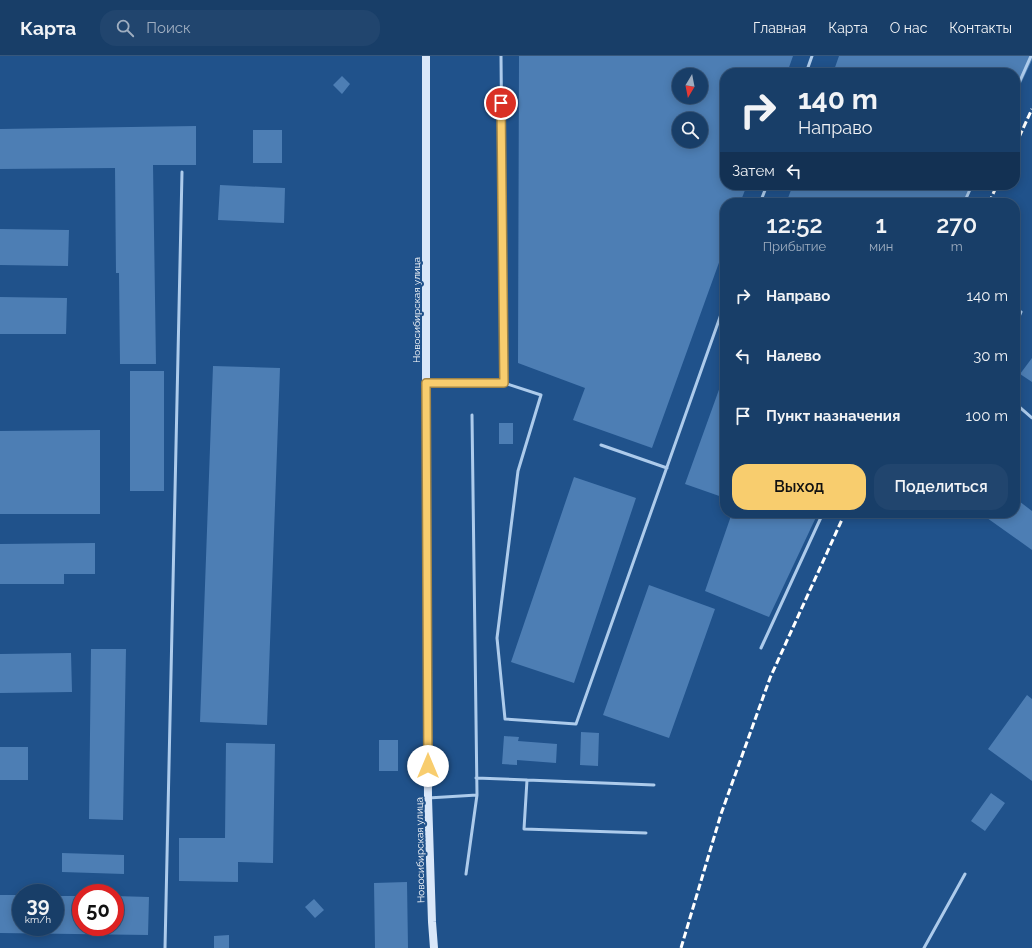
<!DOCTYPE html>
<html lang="ru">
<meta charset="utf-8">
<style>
body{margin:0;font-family:Raleway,sans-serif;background:#21456e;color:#f1f3f6;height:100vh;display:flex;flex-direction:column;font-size:15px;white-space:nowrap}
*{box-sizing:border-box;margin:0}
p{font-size:13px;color:#9faec0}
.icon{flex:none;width:22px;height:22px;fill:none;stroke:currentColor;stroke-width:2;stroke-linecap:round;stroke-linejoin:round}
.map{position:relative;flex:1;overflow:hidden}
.side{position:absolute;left:720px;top:142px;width:300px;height:320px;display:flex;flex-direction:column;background:#183e68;border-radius:16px;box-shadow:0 2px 10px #0003,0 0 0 1px #36577c}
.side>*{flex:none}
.banner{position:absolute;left:720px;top:12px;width:300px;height:122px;border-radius:16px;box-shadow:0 2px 10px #0003,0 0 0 1px #36577c;background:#183e68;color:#f1f3f6;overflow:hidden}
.needle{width:26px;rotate:190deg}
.tools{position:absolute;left:672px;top:12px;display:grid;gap:8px}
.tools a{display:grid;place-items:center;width:36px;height:36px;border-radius:50%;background:#183e68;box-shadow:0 2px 10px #0003,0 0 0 1px #36577c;font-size:20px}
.speed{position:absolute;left:12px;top:828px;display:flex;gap:8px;font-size:20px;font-weight:700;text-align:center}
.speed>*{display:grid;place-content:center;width:52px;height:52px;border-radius:50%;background:#183e68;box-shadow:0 2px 10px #0003,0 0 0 1px #36577c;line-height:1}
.speed small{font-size:10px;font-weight:400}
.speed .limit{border:6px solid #d22;background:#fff;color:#111}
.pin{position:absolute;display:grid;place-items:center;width:34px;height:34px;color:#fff;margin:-17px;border:2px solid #fff;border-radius:50%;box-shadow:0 1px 4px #0007}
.me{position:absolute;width:44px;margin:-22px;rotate:0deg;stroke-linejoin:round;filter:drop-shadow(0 0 3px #0008)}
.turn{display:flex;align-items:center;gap:14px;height:84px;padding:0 12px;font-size:18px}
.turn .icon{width:52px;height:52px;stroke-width:2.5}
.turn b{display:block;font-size:28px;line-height:34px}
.then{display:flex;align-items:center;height:38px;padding:0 12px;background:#0003;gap:8px;font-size:15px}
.eta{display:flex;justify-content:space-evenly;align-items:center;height:68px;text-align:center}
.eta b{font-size:24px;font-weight:600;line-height:28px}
.action{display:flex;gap:8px;margin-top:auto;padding:8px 12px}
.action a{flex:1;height:46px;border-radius:16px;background:#f8cd6e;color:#111;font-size:16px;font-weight:600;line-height:46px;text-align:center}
.action a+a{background:#21456e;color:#f1f3f6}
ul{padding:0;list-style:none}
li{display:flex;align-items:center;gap:12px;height:60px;padding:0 12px}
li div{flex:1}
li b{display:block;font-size:15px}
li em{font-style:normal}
header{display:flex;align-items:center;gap:24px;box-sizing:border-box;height:56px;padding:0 20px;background:#183e68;border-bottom:1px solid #36577c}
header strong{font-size:19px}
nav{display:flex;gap:22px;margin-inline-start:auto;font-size:14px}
.search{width:280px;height:36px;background:#21456e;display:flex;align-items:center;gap:10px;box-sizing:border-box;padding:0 14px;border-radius:16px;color:#9faec0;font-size:15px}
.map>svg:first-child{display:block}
</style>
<header>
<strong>Карта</strong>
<div class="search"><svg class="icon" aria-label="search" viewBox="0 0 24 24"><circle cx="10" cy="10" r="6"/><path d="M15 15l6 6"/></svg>Поиск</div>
<nav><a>Главная</a><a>Карта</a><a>О нас</a><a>Контакты</a></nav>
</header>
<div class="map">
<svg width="1032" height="892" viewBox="0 0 1032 892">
<rect width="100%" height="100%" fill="#20528b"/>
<!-- building -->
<path fill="#4d7eb4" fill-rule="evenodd" d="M519 0H793L787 17H725V129H747L740 147H725V190L652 392 573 364 585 332 518 307ZM679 19H701V41H679ZM679 63H701V85H679Z
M839 0H1032V4L1015 40V17H833Z
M342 20 350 28 342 38 333 29Z
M196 70V109H153L156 308H120L119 217H116L115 112 0 113V73Z
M253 74H282V107H253Z
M220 129 285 132 284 167 218 164Z
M793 129H973L965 147H786Z
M0 173 69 174 68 210 0 209Z
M0 241 67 242 66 278H0Z
M1032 302V326L1020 318Z
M213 310 280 312 267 669 200 666Z
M130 315H164V435H130Z
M725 317V442L685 428Z
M499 367H513V388H499Z
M100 374V458H0V375Z
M574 421 636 442 574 627 511 606Z
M1015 442 1032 455V494L980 457H1015Z
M732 457H818L769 561 705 535Z
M95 487V518H64V528H0V488Z
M649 529 715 553 669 682 603 659Z
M91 593H126L123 764 89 763Z
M71 597 72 636 0 637V598Z
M1027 639 1032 643V725L988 693Z
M581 676 599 677 598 710 580 709Z
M504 680 519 681 518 685 557 688 556 707 517 704V709L502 708Z
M379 684H398V715H379Z
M226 687 275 688 273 807 238 806V826L179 825V782H225Z
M0 691H28V724H0Z
M991 737 1005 747 985 775 971 765Z
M62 797 124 799V818L62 816Z
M407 826 408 892H375L374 827Z
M0 839H21V871H55V840H81V871H115V840L149 841 148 879 0 877Z
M314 843 324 854 315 862 305 851Z
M229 879V892H214V880Z"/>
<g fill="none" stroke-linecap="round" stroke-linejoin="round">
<!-- lane -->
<path stroke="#adcbeb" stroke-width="3" d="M501 0 504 327
M806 17 812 0
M1015 36 1031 0
M760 147 767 129
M964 147 972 129
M1015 270 1021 256
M428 327H504L541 339 518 415 497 582 505 663 576 668 725 247
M1015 347 1032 362
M601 389 667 412
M761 592 823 457
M476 722 654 729
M527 724 524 773 646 777
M428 742 477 739
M466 818 477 739 472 359
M165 892 182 116
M924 892 965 818"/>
<!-- secondary -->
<path stroke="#d9e7f9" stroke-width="8" d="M426 0V327L428 742 432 866 434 892"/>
<!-- rail -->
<path stroke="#fff" stroke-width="3" stroke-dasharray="7 3" stroke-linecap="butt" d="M1015 90 1032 53
M989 147 997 129
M681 892 721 758 770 622 845 457"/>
</g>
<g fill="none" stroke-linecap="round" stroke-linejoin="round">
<!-- route casing -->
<g stroke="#a18548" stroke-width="10">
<path id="route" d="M428 710 426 327H504L501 47"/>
</g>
<!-- route -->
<use href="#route" stroke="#f8cd6e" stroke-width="7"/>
</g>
<g text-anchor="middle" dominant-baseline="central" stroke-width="4" stroke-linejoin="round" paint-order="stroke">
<!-- street labels -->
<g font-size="10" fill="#fff" stroke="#20528b">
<text transform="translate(416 254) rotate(-90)">Новосибирская улица</text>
<text transform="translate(420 794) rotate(-91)">Новосибирская улица</text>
</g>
</g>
</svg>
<div class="tools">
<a><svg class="needle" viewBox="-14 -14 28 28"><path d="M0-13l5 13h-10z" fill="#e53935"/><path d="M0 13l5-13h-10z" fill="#9faec0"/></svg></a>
<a><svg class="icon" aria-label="search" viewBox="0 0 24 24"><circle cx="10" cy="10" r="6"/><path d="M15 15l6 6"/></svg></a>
</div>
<div class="speed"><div>39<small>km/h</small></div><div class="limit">50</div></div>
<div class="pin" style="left:501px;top:47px;background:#d93025"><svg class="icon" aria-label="arrive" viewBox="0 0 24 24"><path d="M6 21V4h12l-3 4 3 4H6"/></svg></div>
<svg class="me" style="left:428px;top:710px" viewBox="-20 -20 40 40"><circle r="19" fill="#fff"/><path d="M0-13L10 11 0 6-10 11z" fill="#f8cd6e"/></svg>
<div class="banner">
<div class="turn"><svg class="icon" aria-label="right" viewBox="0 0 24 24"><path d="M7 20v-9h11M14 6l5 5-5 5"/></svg><div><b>140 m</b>Направо</div></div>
<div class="then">Затем<svg class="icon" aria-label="left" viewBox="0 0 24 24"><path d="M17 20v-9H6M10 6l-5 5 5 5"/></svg></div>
</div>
<section class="side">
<div class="eta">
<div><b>12:52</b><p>Прибытие</p></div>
<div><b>1</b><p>мин</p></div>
<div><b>270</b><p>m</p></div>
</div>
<ul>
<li><svg class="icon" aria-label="right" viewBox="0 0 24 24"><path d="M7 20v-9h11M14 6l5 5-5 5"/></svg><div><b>Направо</b></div><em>140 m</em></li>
<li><svg class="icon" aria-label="left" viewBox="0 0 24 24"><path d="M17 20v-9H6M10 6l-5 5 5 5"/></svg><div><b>Налево</b></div><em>30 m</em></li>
<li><svg class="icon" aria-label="arrive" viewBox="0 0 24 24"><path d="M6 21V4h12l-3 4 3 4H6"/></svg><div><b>Пункт назначения</b></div><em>100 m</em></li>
</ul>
<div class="action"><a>Выход</a><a>Поделиться</a></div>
</section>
</div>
